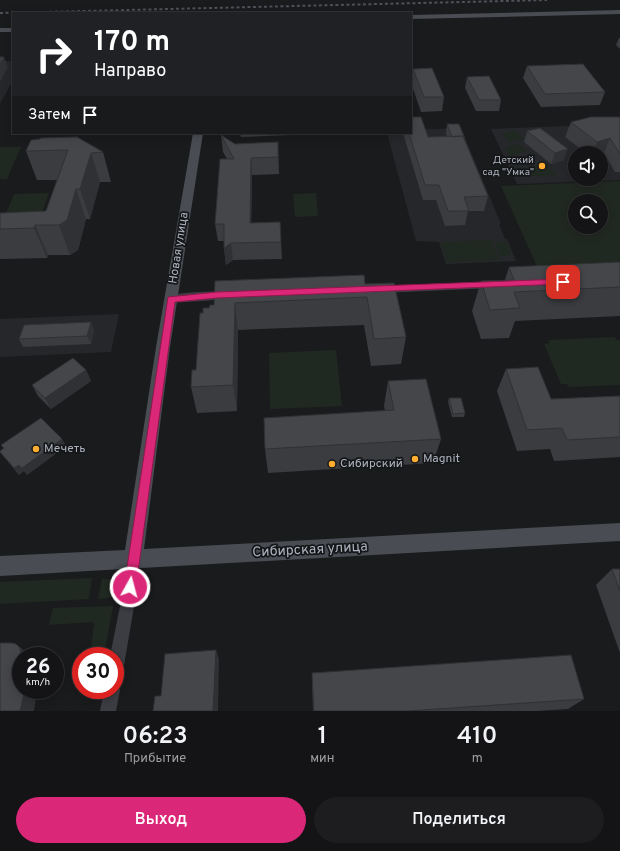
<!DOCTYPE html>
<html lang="ru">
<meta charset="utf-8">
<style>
body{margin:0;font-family:Overpass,sans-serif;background:#1d1d1f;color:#f1f3f6;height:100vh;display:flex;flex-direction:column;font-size:15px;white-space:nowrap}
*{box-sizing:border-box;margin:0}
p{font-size:13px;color:#9d9ea1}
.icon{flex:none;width:22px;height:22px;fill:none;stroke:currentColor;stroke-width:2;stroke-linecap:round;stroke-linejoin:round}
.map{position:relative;height:711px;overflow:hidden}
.details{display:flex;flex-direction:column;background:#141416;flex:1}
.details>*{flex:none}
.banner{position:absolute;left:12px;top:12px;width:400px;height:122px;border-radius:0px;box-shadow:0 2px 10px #0003,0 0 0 1px #333335;background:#202124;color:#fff;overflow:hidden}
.controls{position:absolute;left:568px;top:146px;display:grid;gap:8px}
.controls a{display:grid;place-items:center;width:40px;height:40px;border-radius:50%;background:#141416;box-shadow:0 2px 10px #0003,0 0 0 1px #333335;font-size:20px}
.speed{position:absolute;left:12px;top:647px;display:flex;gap:8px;font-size:20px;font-weight:700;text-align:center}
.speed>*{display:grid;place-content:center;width:52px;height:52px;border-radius:50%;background:#141416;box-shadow:0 2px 10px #0003,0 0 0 1px #333335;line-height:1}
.speed small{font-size:10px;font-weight:400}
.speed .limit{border:6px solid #d22;background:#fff;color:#111}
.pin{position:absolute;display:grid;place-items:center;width:34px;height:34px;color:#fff;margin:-17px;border-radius:8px;box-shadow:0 2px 6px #0006}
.me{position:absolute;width:44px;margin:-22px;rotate:7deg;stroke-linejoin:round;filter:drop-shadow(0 0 3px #0008)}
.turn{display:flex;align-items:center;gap:14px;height:84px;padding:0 16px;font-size:18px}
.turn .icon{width:52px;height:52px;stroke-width:2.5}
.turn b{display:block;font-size:28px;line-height:34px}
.then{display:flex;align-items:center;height:38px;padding:0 16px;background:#0003;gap:8px;font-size:15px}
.eta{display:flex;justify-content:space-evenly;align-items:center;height:68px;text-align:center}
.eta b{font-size:24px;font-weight:600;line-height:28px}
.cta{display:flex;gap:8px;margin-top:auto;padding:8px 16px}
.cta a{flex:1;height:46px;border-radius:24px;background:#db2777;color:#fff;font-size:16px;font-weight:600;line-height:46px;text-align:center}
.cta a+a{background:#1d1d1f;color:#f1f3f6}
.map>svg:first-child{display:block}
</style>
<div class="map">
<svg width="620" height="711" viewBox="0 0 620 711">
<rect width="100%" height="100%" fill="#1a1b1d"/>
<!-- built -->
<path fill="#26272a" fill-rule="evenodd" d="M0 61H13V80L0 104Z
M620 124V180L517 184 491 129ZM575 153H601V179H575Z
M461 128 501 224H499L505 239H507L516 261 446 264 439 242 416 241 387 133H411V130Z
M119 314 111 352 0 357V319Z"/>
<!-- green -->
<path fill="#202921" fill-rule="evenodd" d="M515 131 524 139 510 142 501 134Z
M518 144 527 151 509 156 505 148Z
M0 147H21L7 179H0Z
M545 165 557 175 531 176 525 170Z
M620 181V267L539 271 501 186ZM575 201H601V227H575Z
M49 193 36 230 0 228 14 194Z
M316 193 318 216 295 217 293 194Z
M491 240 499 260 447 262 441 242Z
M506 241 512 255 500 256 494 242Z
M615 337 616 340H620V385L568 387 567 384H561L544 344 550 343 548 340Z
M336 350 342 406 270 409 269 353Z
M92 578 89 599 0 604V582Z
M102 579H109C114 586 115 589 114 597L98 599Z
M113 606 104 656H90L94 624 92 622 49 625 53 608Z"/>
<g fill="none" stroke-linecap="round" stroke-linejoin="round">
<!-- minor -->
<path fill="#3b3d43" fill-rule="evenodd" d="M494 282 499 285 494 288 381 293 376 290 381 287Z
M230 291 234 292 235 295 234 298 230 299 171 303 167 302 166 299 167 296C187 291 210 292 230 291Z
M133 552 138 554 140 559 135 601 123 671 121 677 115 679V656H110L121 601 126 559 128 554Z
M115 683 118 684 120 690 116 711H100L104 690H115Z"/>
<!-- secondary -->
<path fill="#494c53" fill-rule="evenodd" d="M620 10V14L411 19V15Z
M0 28H13V32H0Z
M193 133H203L170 347 144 549 620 523V541L0 576V556L125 550 156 347Z"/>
<!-- rail -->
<path stroke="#4e5158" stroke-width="2" stroke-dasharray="3 2.5" stroke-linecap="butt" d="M0 13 547 0"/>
</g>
<!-- wall -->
<path fill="#3a3c40" d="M619 38H620V49L616 45Z
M527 66 605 92 600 105 541 107 523 78Z
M413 69 444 97 442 111 421 112 411 83Z
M467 77 501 100 499 111H476L465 88Z
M620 117V172H615L604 153 601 154V153H586L565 137 571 122Z
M447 124 465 139V141L488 196 484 211H468L465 225 445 226 436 200H423L403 133H411L428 137H447L446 132Z
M527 131 564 160 551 164 524 142Z
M226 133H291V135L241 137 240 134 227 135Z
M221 135 235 144 278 142 279 174 252 175 251 223 280 222 282 259 233 260 226 265 224 248V241H218L215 224 227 159 223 152Z
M31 140 103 152 111 182H100L90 219H86L78 250 70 255H48L47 258 0 259V213L46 211 57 180H37L26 151Z
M620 262V316L515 321 509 338 481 339 472 311 481 281 505 280 509 267Z
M365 284 406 337 401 364 371 366 364 325 238 330 237 411 197 413 191 387 196 370 203 313 209 308 214 305Z
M94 330 91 344 23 347 19 339Z
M506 369 551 399 620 396V457L554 461 550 449 517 451 497 391Z
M86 370 91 381 51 409 38 396 32 385Z
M388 381 441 439 433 463 268 473 265 449 385 411 384 406Z
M449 398 465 413 464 417H452L448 402Z
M62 439 66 446 27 475 24 471 19 475 0 452 4 449 1 445Z
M612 569H620V653L596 585Z
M312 673 584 699 568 709 537 711H313L312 684Z"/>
<!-- shaded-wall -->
<path fill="#303134" d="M4 57 8 67 0 82V64Z
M610 138 604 153 601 154V153H592L597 142Z
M568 149 564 160 551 164 555 153Z
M91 153 100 182 90 219 80 189Z
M251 158 252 175 251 240 250 223Z
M76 189 86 219 78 250 70 255 59 225Z
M35 225 48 255 47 258 34 228Z
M231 243 233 260 226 265 224 248Z
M235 303 238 330 237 411 233 385Z
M91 322 94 330 91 344 87 336Z
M86 370 91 381 51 409 45 398Z
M62 439 66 446 27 475 22 468Z
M19 465 24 471 19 475 14 468Z
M16 644 28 653 31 656H21V690L14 685Z
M216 650 219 659 218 711H213Z
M21 690H34L37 692 34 711H20Z"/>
<!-- building -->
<path fill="#44464a" stroke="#303134" d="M0 57H4L0 64Z
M583 64 605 92 545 94 527 66Z
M432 68 444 97H424L413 69Z
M489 76 501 100H479L467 77Z
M411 117H421L428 137 463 136 488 196 464 197 469 211H448L439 185H425L409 133H411Z
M591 117H620V154L610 138 597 142 571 122Z
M447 124H459L465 139H464L463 136 452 137Z
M540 128 568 149 555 153 527 131Z
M221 135 235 144 278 142V157L251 158 250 223 280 222 281 242 231 243 224 248V224H215L220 159H234Z
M77 137 103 152 91 153 80 189H76L67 220 59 225H35L34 228 0 229V213L46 211 68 150 26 151 31 140 40 139 41 138Z
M620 262V287L514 292 520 308 490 310 481 281 514 280 509 267Z
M364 275 365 284 394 283 406 337 374 339 367 297 235 303 233 385 191 387 192 370H196L200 313H203V308H209L210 305H214L215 281Z
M91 322 87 336 19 339 24 325Z
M73 358 86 370 45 398 32 385Z
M538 367 551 399 620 396V437L567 440 562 428 527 430 506 369Z
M426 379 441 439 265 449 264 418 394 410 388 381Z
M449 398H461L465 413 453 414Z
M41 418 62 439 22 468 19 465 14 468 0 452V451L4 448 1 445Z
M612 569H620V591Z
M0 643H11L16 644 20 648 21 654 14 685H21V690H25L20 711H0Z
M216 650 213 711H153L155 696H161L165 654Z
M571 655 584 699 408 711H314L312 673Z"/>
<!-- route -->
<path fill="#db2777" stroke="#8e194d" d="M563 279 567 282 563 284 217 298 175 302 136 587 134 592 130 593 125 592 124 587 168 297 217 292Z"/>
<!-- markers -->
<g fill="#ffae31" stroke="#151618" stroke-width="1.5">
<circle cx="542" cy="166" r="4"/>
<circle cx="36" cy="449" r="4"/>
<circle cx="415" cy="459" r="4"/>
<circle cx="332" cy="464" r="4"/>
</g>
<g text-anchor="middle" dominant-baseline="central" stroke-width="3.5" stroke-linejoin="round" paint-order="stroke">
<!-- far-poi labels -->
<g font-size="10" fill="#acb2be" stroke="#151618" text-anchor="end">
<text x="534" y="160">Детский<tspan x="534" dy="12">сад "Умка"</tspan></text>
</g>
<!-- street labels -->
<g font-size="12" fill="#acb2be" stroke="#151618">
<text transform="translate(179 248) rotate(-81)">Новая улица</text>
</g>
<!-- poi labels -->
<g font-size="12" fill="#acb2be" stroke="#151618" text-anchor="start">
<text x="44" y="449">Мечеть</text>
<text x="423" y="459">Magnit</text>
<text x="340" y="464">Сибирский</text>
</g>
<!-- near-street labels -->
<g font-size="14" fill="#acb2be" stroke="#151618">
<text transform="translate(310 550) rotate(-3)">Сибирская улица</text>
</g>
</g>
</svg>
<div class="controls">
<a><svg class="icon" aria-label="sound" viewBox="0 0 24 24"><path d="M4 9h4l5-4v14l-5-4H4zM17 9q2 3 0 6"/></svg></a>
<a><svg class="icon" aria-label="search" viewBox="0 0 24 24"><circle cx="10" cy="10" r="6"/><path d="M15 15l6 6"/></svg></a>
</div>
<div class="speed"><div>26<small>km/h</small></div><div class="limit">30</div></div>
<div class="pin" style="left:563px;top:282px;background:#d93025"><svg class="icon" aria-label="arrive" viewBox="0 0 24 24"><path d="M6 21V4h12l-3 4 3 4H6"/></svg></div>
<svg class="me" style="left:130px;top:587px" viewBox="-20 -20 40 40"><circle r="17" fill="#db2777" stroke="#fff" stroke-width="3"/><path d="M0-11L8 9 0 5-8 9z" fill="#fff"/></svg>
<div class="banner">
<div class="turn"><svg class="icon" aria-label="right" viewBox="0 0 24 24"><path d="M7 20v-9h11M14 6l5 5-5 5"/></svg><div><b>170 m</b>Направо</div></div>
<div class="then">Затем<svg class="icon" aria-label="arrive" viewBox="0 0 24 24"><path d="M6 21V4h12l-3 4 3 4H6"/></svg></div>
</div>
</div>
<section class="details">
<div class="eta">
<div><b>06:23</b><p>Прибытие</p></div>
<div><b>1</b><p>мин</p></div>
<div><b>410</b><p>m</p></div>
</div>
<div class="cta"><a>Выход</a><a>Поделиться</a></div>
</section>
